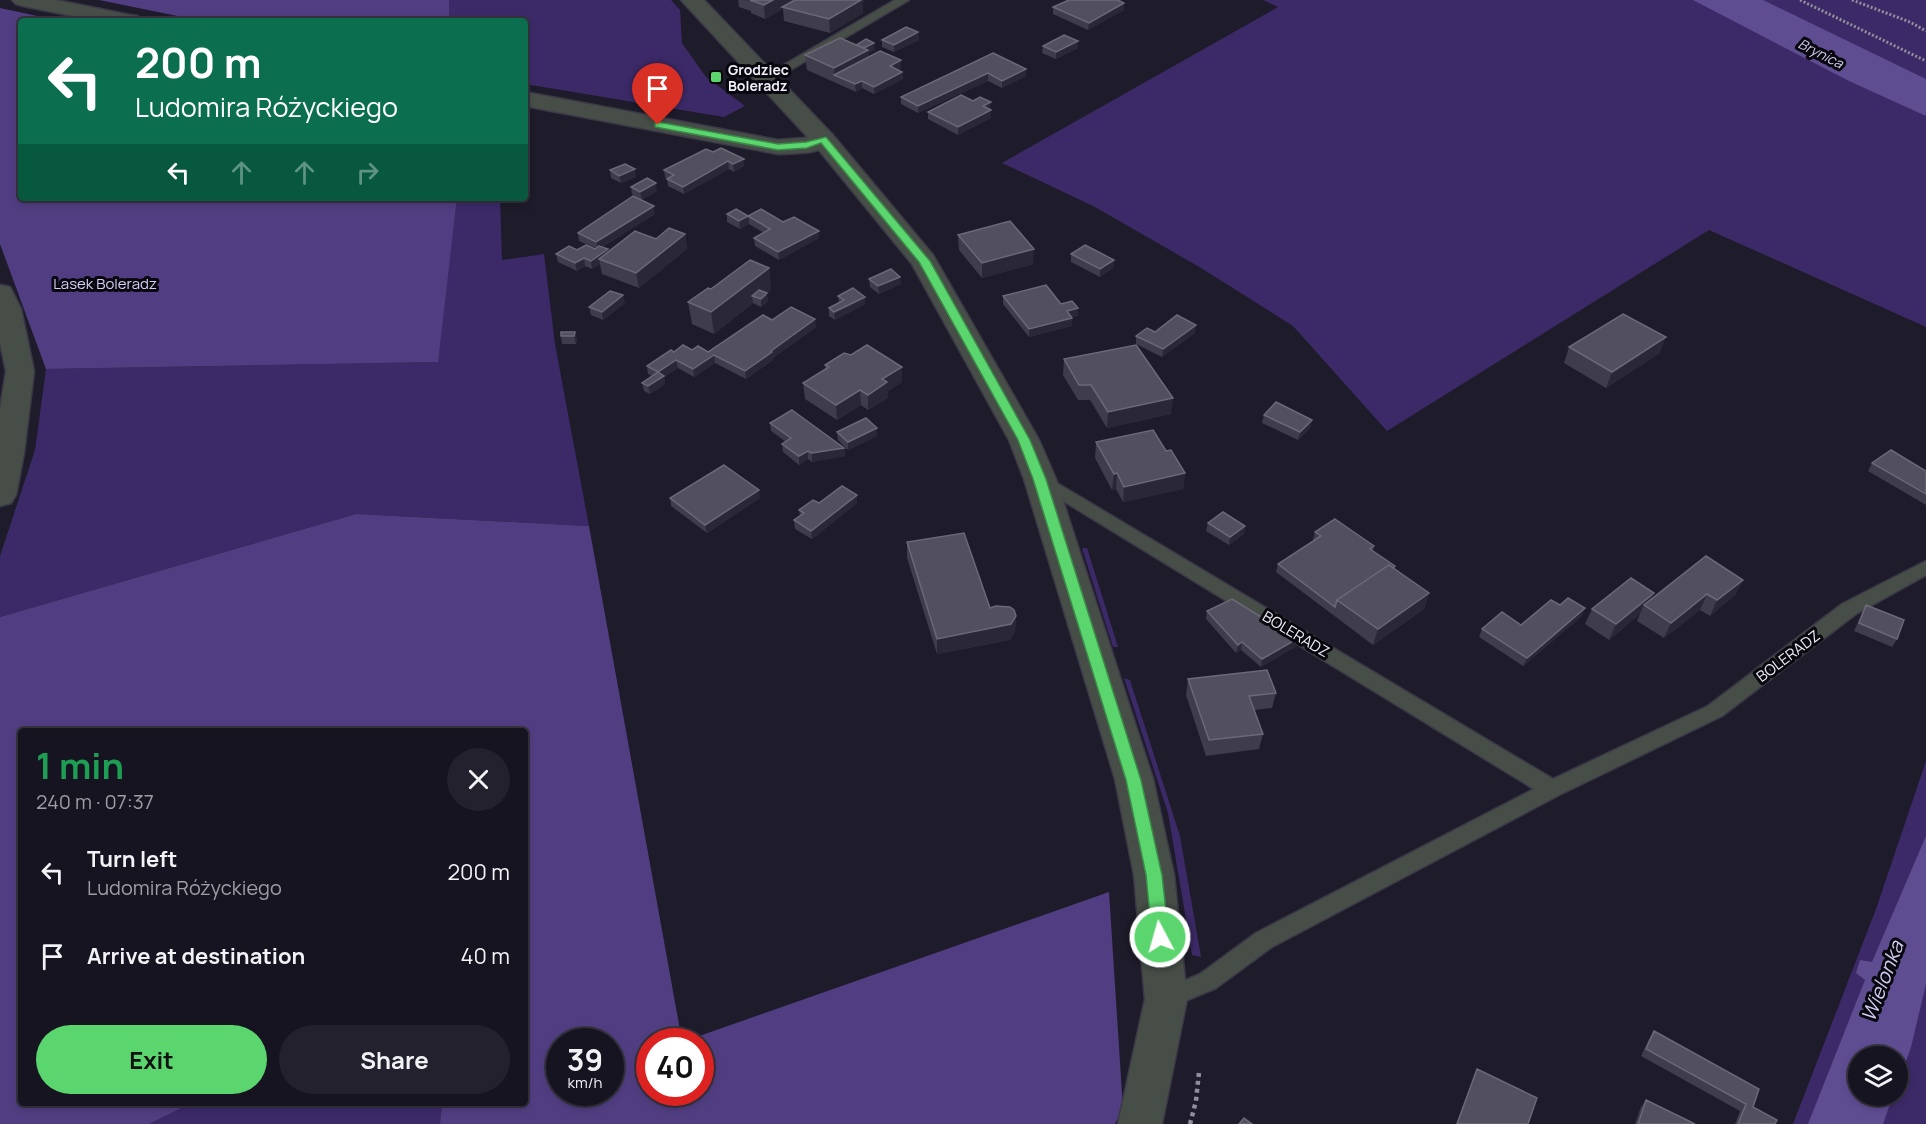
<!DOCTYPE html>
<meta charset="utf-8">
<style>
body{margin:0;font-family:Manrope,sans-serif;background:#23212d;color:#f1f3f6;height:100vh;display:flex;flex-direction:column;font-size:22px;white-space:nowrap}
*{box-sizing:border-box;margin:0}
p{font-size:20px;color:#9e9ea5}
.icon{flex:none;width:33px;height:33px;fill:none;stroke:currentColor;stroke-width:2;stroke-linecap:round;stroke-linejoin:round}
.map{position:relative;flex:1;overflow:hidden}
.sheet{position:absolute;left:18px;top:728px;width:510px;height:378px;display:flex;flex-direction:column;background:#161420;border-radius:6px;box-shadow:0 3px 9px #0003,0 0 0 2px #35333e}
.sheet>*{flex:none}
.hud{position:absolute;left:18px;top:18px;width:510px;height:183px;border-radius:6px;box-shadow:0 3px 9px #0003,0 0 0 2px #35333e;background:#0b6e4f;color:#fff;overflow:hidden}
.controls{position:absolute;left:1848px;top:1046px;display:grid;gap:12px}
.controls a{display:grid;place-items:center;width:60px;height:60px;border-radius:50%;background:#161420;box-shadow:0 3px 9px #0003,0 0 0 2px #35333e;font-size:30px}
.speed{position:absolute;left:546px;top:1028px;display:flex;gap:12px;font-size:30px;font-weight:700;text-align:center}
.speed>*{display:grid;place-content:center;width:78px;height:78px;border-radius:50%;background:#161420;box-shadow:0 3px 9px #0003,0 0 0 2px #35333e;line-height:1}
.speed small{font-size:15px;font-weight:400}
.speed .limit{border:9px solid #d22;background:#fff;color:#111}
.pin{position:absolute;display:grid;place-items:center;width:51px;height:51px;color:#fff;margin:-62px -26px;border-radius:50% 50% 50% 0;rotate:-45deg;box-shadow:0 0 6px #0007}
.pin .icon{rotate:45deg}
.me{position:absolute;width:66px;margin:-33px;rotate:354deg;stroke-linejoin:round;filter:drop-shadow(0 0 4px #0008)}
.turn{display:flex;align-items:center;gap:21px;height:126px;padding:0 18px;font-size:27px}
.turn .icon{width:78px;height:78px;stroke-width:2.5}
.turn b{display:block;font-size:42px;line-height:51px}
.lanes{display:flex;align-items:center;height:57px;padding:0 18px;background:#0003;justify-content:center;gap:30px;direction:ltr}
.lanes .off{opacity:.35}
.round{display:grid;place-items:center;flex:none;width:63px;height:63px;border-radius:32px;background:#23212d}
.headline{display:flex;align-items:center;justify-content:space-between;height:102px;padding:0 18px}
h1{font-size:36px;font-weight:700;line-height:45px;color:#1e9e55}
.action{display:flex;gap:12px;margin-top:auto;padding:12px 18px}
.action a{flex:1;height:69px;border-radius:36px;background:#5bd56e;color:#111;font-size:24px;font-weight:700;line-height:69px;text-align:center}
.action a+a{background:#23212d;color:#f1f3f6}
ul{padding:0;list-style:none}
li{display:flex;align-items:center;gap:18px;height:84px;padding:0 18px}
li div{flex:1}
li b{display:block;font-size:22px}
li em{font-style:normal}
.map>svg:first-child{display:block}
</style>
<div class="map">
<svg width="1926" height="1124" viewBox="0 0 1926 1124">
<rect width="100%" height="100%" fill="#1e1b2a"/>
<!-- green -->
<path fill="#3c2a68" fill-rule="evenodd" d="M449 0H671L680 10 682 43 706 77 745 106 724 117 525 84V21H449Z
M1263 0H1926V327L1709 230 1387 431 1293 326 1201 268 1095 207 1002 163 1278 7Z
M457 198H500L502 260 544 254 555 344 589 526 356 514 0 617V556L35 450 46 369 437 362Z
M1082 548H1087L1118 647H1113Z
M1124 678 1130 680 1180 836 1201 957 1192 955 1168 813Z
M1926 761V1124H1793L1876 909ZM1858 1056H1898V1095H1858Z
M192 1103H442L440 1124H149Z"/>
<!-- forest -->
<path fill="#513e82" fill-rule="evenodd" d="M99 0H449V21H202Z
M0 8 61 21H21V198H457L438 362 46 369 0 244Z
M356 514 589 526 682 1041H650V1092H700V1041H685L1109 892 1123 1109 1115 1124H440L442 1103 525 1102V730H21V1102L192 1103 149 1124H0V617ZM560 1041H610V1092H560Z"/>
<!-- water -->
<path fill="#5f4d92" d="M1693 0H1763L1926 79V116L1849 81Z
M1926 836V984L1911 1047 1898 1084V1056H1858V1095H1893L1883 1124H1808L1865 980 1856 973 1860 960 1872 962Z"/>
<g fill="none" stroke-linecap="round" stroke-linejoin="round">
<!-- service casing -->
<g stroke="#3b3947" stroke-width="3">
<path id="service" d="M895 0H909L770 82H762L760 79Z
M1040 473 1553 779 1708 706 1842 604 1926 561V575L1856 614 1722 716 1559 795 1272 947 1216 988 1166 1009 1158 1006 1154 999 1158 992 1200 974 1256 933 1534 789 1034 483 1031 479 1034 475Z"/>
</g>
<!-- minor casing -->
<g stroke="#3b3947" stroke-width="3">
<path id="minor" d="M12 0H56L130 15 138 16 141 21H97L23 6 16 4Z
M525 92 778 140 804 138 823 132 832 134 835 139C824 155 795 153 778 154L525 106Z
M0 285 10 287 21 309 34 371 24 453 16 495 11 503 0 506V409L6 371 0 343Z"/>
</g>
<!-- tertiary casing -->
<g stroke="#3b3947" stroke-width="3">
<path id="tertiary" d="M681 0H704L832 134 933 255 1039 440 1056 479 1153 779 1174 875 1187 999 1162 1124H1118L1145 999 1134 875 1115 779 1024 479 1009 440 912 264 814 144Z"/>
</g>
<!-- path-far1 -->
<path stroke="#918f9c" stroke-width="3" stroke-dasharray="2 2" stroke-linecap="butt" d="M1800 0 1926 61
M1852 0 1910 22 1926 31
M161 18 177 21"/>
<!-- path -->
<path stroke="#918f9c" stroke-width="4.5" stroke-dasharray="4 4" stroke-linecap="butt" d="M1190 1124 1196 1101 1199 1072"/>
<!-- service -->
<use href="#service" fill="#474e47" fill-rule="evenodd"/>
<!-- minor -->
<use href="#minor" fill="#474e47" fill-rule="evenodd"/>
<!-- tertiary -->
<use href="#tertiary" fill="#474e47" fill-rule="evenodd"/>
</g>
<!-- wall -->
<path fill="#3f3c4c" d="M738 0 794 1 865 0 863 2V13L830 33 784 21 783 9 765 19 751 13V11L739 7Z
M1053 7 1124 10 1088 30 1053 14Z
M918 32 919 40 894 52 882 47V40Z
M856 45 875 50 868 53 869 57 901 68 898 70 902 72 903 79 874 94 862 88 856 92 807 70 805 55Z
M1043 46 1078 48 1056 59 1042 53Z
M993 53 1026 76 1002 88 988 81 918 113 901 104V97Z
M990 110 991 118 958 135 928 119V112Z
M706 149 744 166 734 172 729 169 684 194 668 186 667 179 665 177 664 170Z
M610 170 636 177 621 183 611 178Z
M631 187 657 191 642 200 632 194Z
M655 214 602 247 609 251 656 239 685 234 687 249 639 288 602 274 600 264 592 269 585 266 577 271 558 262 556 254 577 250 596 248 579 241 578 233Z
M727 214 749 224 740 229 727 222Z
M748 216 783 222 819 238 779 260 755 246 754 238 764 233 749 224Z
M958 235 1033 264 982 278 959 250Z
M1071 254 1114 260 1113 268 1100 277 1071 262Z
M769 268 771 290 766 293 768 301 761 307 753 303 714 334 692 324 688 302Z
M869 279 901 284 879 294 870 287Z
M838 296 865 297V304L835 320 829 316V308L839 303Z
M1003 296 1061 304 1078 316 1072 317V326L1029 337 1003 304Z
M625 303 603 320 591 315 589 307Z
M772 320 816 327 773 358V360L746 379 715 363 694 377 678 368 664 377 665 384 650 394 644 391 642 383 652 376 648 374 647 366 674 352 692 350 708 352Z
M575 332 577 340 576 344H562L561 336Z
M1155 332 1195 333 1162 357 1136 344V336Z
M1569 347 1660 353 1606 388 1564 363Z
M1064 359 1171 414 1107 428 1090 400H1078L1063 375Z
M825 365 902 382 888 391V398L868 410 861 405 837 420 805 399 803 383 825 370Z
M1264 415 1312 420 1310 428 1298 440 1262 423Z
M770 423 844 448 845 456 812 462 808 459 799 465 783 452 782 444 786 442 771 431Z
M877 428V436L848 450 838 440 837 432Z
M1096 442 1166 451 1185 473 1183 489 1123 502 1116 489 1112 490 1095 458Z
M1872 463 1926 471V505L1868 471Z
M670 498H760L707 533 671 506Z
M819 503H857L812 539 795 529 794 520 800 516 799 510Z
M1208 523 1245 526 1244 534 1229 545 1206 531Z
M1315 532 1374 546 1373 551 1395 566 1394 569 1429 593 1424 609 1373 645 1276 572 1278 564 1314 541 1313 540Z
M907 542 990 608 1016 616 1015 631 1010 640 937 654 907 558Z
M1743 580 1735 595 1710 616 1700 610 1664 638 1637 621 1640 614 1609 640 1585 624 1592 609 1654 593 1651 599Z
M1560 605 1582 616 1523 666 1479 637 1482 629 1521 625Z
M1866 605 1897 639 1892 647 1854 631 1862 613Z
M1207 611 1297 639 1295 647 1261 667 1241 650 1236 653 1206 619Z
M1188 679 1276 693 1272 708 1254 710 1263 734 1259 749 1206 756 1186 695Z
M1654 1031 1753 1107 1775 1124H1735L1740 1111 1641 1056 1649 1039Z
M1477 1069 1528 1124H1456Z
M1646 1100 1695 1124H1635L1641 1107Z"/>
<!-- shaded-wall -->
<path fill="#2a2737" d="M773 0H794V3L782 7 783 9 765 19 764 5Z
M851 0H865L863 2V13L830 33 829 19Z
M1124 3V10L1088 30 1089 23Z
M918 32 919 40 894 52V45Z
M1078 41V48L1056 59V52Z
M874 43 875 50 868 53 869 64 834 75V68L857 52Z
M901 60V68L890 74V66Z
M1026 69V76L1002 88V81Z
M902 72 903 79 874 94V87Z
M988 73V81L918 113V106Z
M862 81V88L856 92 855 84Z
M991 102 990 110 983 106Z
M991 110V118L958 135V127Z
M744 159V166L734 172 733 164Z
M728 161 729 169 684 194 683 187Z
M635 169 636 177 621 183 619 176Z
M656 183 657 191 642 200 640 192Z
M654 206 655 214 598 249 596 242Z
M748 216 749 224 740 229 739 221Z
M819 231V238L779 260 778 252Z
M685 234 687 249 639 288 636 273Z
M608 249 610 257 599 259 600 264 592 269 591 261Z
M1034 249 1033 264 982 278V263Z
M584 258 585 266 577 271 575 263Z
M1114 260 1113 268 1100 277V269Z
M769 268 771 290 760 298 752 296 753 303 714 334 711 312Z
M900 277 901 284 879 294 878 286Z
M767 293 768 301 761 307V299Z
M623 295 625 303 603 320 602 312Z
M865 297V304L835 320 834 312Z
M1078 308V316L1066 319 1067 311Z
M1072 318V326L1029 337V329Z
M815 319 816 327 773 358V360L746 379 745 371 771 351Z
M1196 325 1195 333 1162 357 1163 349Z
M575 332 577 340 576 344 574 336Z
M1666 337 1660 353 1606 388 1612 372Z
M714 355 715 363 694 377 693 369Z
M676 360 678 368 664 377 665 384 650 394 648 386 658 372Z
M902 367V382L888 391V398L868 410V395L882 379Z
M860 390 861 405 837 420 836 405Z
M1173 398 1171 414 1107 428 1108 412Z
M1312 420 1310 428 1298 440 1300 432Z
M877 428V436L848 450V442Z
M844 448 845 456 812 462V453Z
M808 451V459L799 465V456Z
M1117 473 1116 489 1112 490 1114 474Z
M1185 473 1183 489 1123 502 1124 487Z
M759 490 760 498 707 533 705 525Z
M857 495V503L812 539 811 531Z
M1245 526 1244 534 1229 545 1230 537Z
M1743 580 1735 595 1710 616 1717 600Z
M1429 593 1424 609 1373 645 1378 629Z
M1654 593 1648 607 1644 605 1640 614 1609 640 1616 624Z
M1707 594 1700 610 1664 638 1671 623Z
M1585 608 1582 616 1523 666 1527 658Z
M1016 616 1015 631 1010 640 937 654V639Z
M1297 639 1295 647 1261 667 1262 659Z
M1242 642 1241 650 1236 653 1238 645Z"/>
<!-- building -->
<path fill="#524f5f" stroke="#6b6877" stroke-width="1.5" d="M750 0H773L764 5Z
M795 0H861L829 19 782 7Z
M1069 0H1118L1124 3 1089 23 1053 7Z
M906 27 918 32 894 45 882 40Z
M1064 35 1078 41 1056 52 1043 46Z
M840 38 868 50 834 68 805 55Z
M866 39 874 43 864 48 856 45Z
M880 51 901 60 890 66 902 72 874 87 862 81 855 84 834 75Z
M993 53 1026 69 1002 81 988 73 918 106 901 97Z
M961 95 973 101 980 97 991 102 983 106 991 110 958 127 928 112Z
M721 148 744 159 733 164 728 161 683 187 667 179 674 175 664 170 706 149 713 152Z
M625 164 635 169 619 176 610 170Z
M647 178 656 183 640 192 631 187Z
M633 196 654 206 596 242 578 233Z
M736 209 748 216 739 221 727 214Z
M761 209 783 222 794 217 819 231 778 252 754 238 770 229 748 216Z
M1010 221 1034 249 982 263 958 235Z
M669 228 685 234 636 273 599 259 635 231 656 239Z
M586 245 595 249 599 246 608 249 591 261 584 258 575 263 556 254 569 246 577 250Z
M1085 245 1114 260 1100 269 1071 254Z
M750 260 769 268 711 312 688 302 708 288 711 289Z
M891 269 900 277 878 286 869 279Z
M1046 285 1061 304 1072 301 1078 308 1067 311 1072 318 1029 329 1003 296Z
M853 288 865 297 834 312 829 308 844 300 838 296Z
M759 290 767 293 761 299 752 296Z
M610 291 623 295 602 312 589 307Z
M791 307 815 319 771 351 772 352 745 371 714 355 693 369 676 360 658 372 664 376 648 386 642 383 658 372 647 366 671 350 674 352 683 345 692 350 698 346 708 352 763 315 772 320Z
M1623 314 1666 337 1612 372 1569 347Z
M1177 315 1196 325 1163 349 1136 336 1147 328 1155 332Z
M561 332H575L574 336H561Z
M867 345 902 367 882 379 887 382 868 395 860 390 836 405 803 383 829 367 825 365 844 353 851 355Z
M1136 345 1173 398 1108 412 1091 385H1079L1064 359Z
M1276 402 1312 420 1300 432 1264 415Z
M792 410 844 448 812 453 808 451 799 456 782 444 791 438 770 423Z
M866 418 877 428 848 442 837 432Z
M1153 430 1166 451 1171 450 1185 473 1124 487 1117 473 1114 474 1096 442Z
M1891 450 1926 471V494L1872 463Z
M724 465 759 490 705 525 670 498Z
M842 486 857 495 811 531 794 520 804 513 799 510 813 500 819 503Z
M1223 512 1245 526 1230 537 1208 523Z
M1335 519 1374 546 1370 549 1395 566 1393 568 1389 565 1337 600 1335 607 1278 564 1321 536 1315 532Z
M964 533 990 608 996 606 1010 607 1014 610 1016 616 1011 624 937 639 907 542Z
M1706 556 1743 580 1717 600 1707 594 1671 623 1644 605Z
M1389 565 1429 593 1378 629 1337 600Z
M1631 578 1654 593 1616 624 1592 609Z
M1568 598 1585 608 1527 658 1482 629 1502 612 1521 625 1551 600 1560 605Z
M1232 599 1297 639 1262 659 1242 642 1238 645 1207 611Z
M1866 605 1904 620 1897 639 1859 623Z
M1267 670 1276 693 1249 696 1263 734 1209 740 1188 679Z
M1654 1031 1759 1089 1753 1107 1777 1120 1775 1124H1738L1746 1104 1646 1049Z
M1477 1069 1537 1098 1528 1124H1457Z
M1646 1100 1695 1124H1638Z
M1244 1118 1252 1124H1239Z"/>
<!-- route -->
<path fill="#5bd56e" stroke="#3b8a48" stroke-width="1.5" d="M658 122 778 144 806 142 826 137 930 261 1030 440 1046 479 1141 780 1162 875 1169 937 1166 942 1160 944 1154 942 1152 937 1146 875 1126 780 1033 479 1018 440 919 262 821 143 807 148 778 150 655 127V123Z"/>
<!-- markers -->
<rect fill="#5bd56e" stroke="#08070d" stroke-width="2" x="710" y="71" width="12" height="12" rx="3"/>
<g text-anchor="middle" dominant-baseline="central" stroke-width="6" stroke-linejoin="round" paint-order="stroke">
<!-- far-water labels -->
<g font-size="14" font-style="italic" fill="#d1caf2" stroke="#08070d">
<text transform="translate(1821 53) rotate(27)">Brynica</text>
</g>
<!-- far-poi labels -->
<g font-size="14" font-weight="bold" fill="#f0eef9" stroke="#08070d" text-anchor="start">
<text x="728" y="69">Grodziec<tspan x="728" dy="16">Boleradz</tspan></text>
</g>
<!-- park labels -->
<g font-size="15" fill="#d6cef7" stroke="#08070d">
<text x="105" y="283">Lasek Boleradz</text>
</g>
<!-- street labels -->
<g font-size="15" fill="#f0eef9" stroke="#08070d">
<text transform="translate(1296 634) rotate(31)">BOLERADZ</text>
<text transform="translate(1788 656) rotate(-37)">BOLERADZ</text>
</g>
<!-- near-water labels -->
<g font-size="20" font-style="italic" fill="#d1caf2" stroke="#08070d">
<text transform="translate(1882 981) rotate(-69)">Wielonka</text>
</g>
</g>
</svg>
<div class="controls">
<a><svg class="icon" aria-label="layers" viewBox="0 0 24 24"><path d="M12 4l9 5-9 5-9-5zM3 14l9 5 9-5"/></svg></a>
</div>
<div class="speed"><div>39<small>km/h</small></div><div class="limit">40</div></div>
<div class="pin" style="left:658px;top:125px;background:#d93025"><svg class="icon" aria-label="arrive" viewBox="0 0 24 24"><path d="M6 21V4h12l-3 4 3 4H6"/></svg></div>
<svg class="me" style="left:1160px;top:937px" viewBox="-20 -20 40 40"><circle r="17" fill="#5bd56e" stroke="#fff" stroke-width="3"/><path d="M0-11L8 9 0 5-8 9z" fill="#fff"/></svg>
<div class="hud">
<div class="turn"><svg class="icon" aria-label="left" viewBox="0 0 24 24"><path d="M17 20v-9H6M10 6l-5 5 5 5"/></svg><div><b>200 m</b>Ludomira Różyckiego</div></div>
<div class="lanes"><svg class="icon" aria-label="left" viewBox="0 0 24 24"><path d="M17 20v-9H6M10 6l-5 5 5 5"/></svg><svg class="icon off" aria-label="ahead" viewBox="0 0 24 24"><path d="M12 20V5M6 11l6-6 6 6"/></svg><svg class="icon off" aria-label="ahead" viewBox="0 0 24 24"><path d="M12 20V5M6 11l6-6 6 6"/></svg><svg class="icon off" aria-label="right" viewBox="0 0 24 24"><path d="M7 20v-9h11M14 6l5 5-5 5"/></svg></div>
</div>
<section class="sheet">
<div class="headline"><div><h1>1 min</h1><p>240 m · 07:37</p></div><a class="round"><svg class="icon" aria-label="close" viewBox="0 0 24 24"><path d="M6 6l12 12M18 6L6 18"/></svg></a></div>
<ul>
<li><svg class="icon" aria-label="left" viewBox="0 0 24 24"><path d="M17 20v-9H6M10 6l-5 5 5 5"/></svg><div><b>Turn left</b><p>Ludomira Różyckiego</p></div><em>200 m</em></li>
<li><svg class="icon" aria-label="arrive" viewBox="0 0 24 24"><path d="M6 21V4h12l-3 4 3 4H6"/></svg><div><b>Arrive at destination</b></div><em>40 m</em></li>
</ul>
<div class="action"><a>Exit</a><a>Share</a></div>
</section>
</div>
